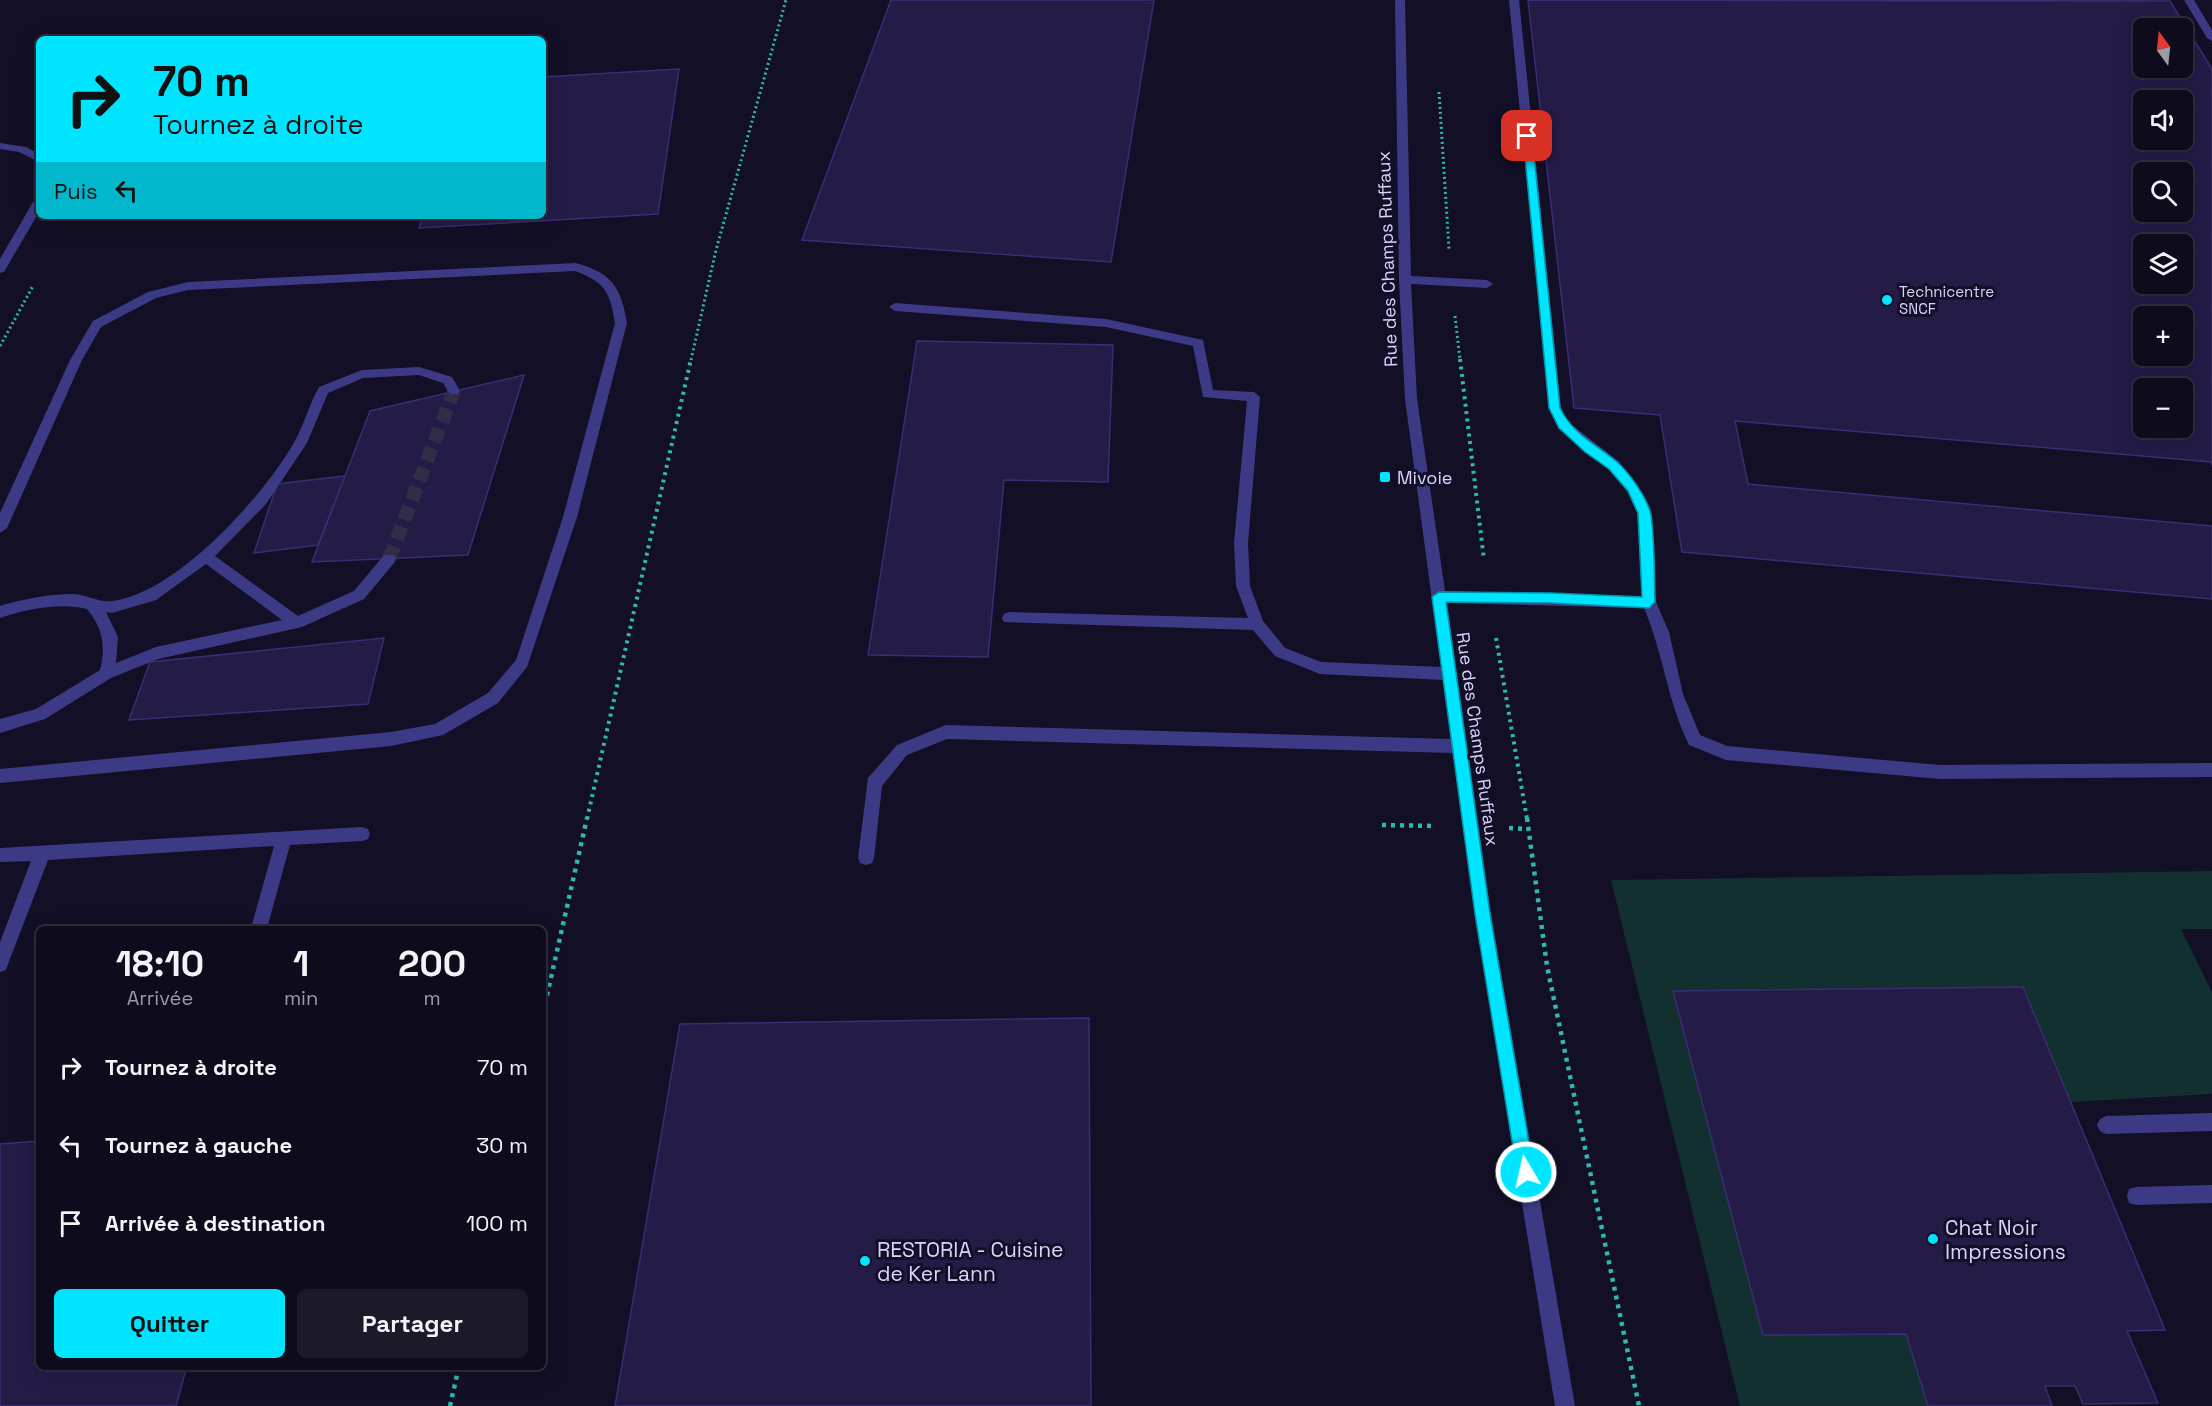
<!DOCTYPE html>
<html lang="fr">
<meta charset="utf-8">
<style>
body{margin:0;font-family:"Space Grotesk",sans-serif;background:#1c1929;color:#f1f3f6;height:100vh;display:flex;flex-direction:column;font-size:22px;white-space:nowrap}
*{box-sizing:border-box;margin:0}
p{font-size:20px;color:#9b9ba3}
.icon{flex:none;width:33px;height:33px;fill:none;stroke:currentColor;stroke-width:2;stroke-linecap:round;stroke-linejoin:round}
.map{position:relative;flex:1;overflow:hidden}
.sheet{position:absolute;left:36px;top:926px;width:510px;height:444px;display:flex;flex-direction:column;background:#0e0b1c;border-radius:9px;box-shadow:0 6px 24px #0002,0 0 0 2px #2e2b3b}
.sheet>*{flex:none}
.guide{position:absolute;left:36px;top:36px;width:510px;height:183px;border-radius:9px;box-shadow:0 6px 24px #0002,0 0 0 2px #2e2b3b;background:#00e5ff;color:#111;overflow:hidden}
.needle{width:39px;rotate:345deg}
.tools{position:absolute;left:2133px;top:18px;display:grid;gap:12px}
.tools a{display:grid;place-items:center;width:60px;height:60px;border-radius:9px;background:#0e0b1c;box-shadow:0 6px 24px #0002,0 0 0 2px #2e2b3b;font-size:30px}
.pin{position:absolute;display:grid;place-items:center;width:51px;height:51px;color:#fff;margin:-26px;border-radius:12px;box-shadow:0 3px 9px #0006}
.me{position:absolute;width:66px;margin:-33px;rotate:351deg;stroke-linejoin:round;filter:drop-shadow(0 0 4px #0008)}
.turn{display:flex;align-items:center;gap:21px;height:126px;padding:0 18px;font-size:27px}
.turn .icon{width:78px;height:78px;stroke-width:2.5}
.turn b{display:block;font-size:42px;line-height:51px}
.then{display:flex;align-items:center;height:57px;padding:0 18px;background:#0003;gap:12px;font-size:22px}
.eta{display:flex;justify-content:space-evenly;align-items:center;height:102px;text-align:center}
.eta b{font-size:36px;font-weight:600;line-height:42px}
.action{display:flex;gap:12px;margin-top:auto;padding:12px 18px}
.action a{flex:1;height:69px;border-radius:9px;background:#00e5ff;color:#111;font-size:24px;font-weight:600;line-height:69px;text-align:center}
.action a+a{background:#1c1929;color:#f1f3f6}
ul{padding:0;list-style:none}
li{display:flex;align-items:center;gap:18px;height:78px;padding:0 18px}
li div{flex:1}
li b{display:block;font-size:22px}
li em{font-style:normal}
.map>svg:first-child{display:block}
</style>
<div class="map">
<svg width="2212" height="1406" viewBox="0 0 2212 1406">
<rect width="100%" height="100%" fill="#130f26"/>
<!-- green -->
<path fill="#12302f" d="M2212 871V929H2181L2212 992V1094L2070 1102 2022 987 1673 991 1763 1335 1906 1334 1928 1406H1740L1611 880Z"/>
<!-- building -->
<path fill="#241b47" stroke="#3b2d73" stroke-width="1.5" fill-rule="evenodd" d="M891 0H1154L1111 262 802 240Z
M1528 0 2170 1 2212 69V465L2211 462 1735 421 1748 484 2212 526V599L1682 552 1660 415 1574 408ZM2144 28H2182V68H2144ZM2144 100H2182V140H2144ZM2144 172H2182V212H2144ZM2144 244H2182V284H2144ZM2144 316H2182V356H2144ZM2144 388H2182V428H2144Z
M679 69 658 214 419 228 423 216H543V77Z
M917 341 1113 345 1108 482 1004 480 988 657 868 655Z
M524 375 468 555 312 562 370 411Z
M345 476 318 545 254 553 277 484Z
M384 638 368 704 129 720 150 662Z
M2023 987 2165 1330 2127 1331 2158 1403 2083 1404 2075 1386H2045L2052 1406H1928L1906 1334 1763 1335 1673 991Z
M1089 1018 1091 1406H615L680 1024Z
M39 1141V1366H187L176 1406H0V1144Z"/>
<g fill="none" stroke-linecap="round" stroke-linejoin="round">
<!-- minor-tunnel -->
<path stroke="#312d47" stroke-width="14" stroke-dasharray="14 7" stroke-linecap="butt" d="M389 559 454 391"/>
<!-- path-far2 -->
<path stroke="#2fb8b0" stroke-width="3" stroke-dasharray="2 3" stroke-linecap="butt" d="M1439 92 1449 249
M1455 316 1460 360
M0 346 33 286
M691 360 716 250 786 0"/>
<!-- path-far1 -->
<path stroke="#2fb8b0" stroke-width="4" stroke-dasharray="3 4.5" stroke-linecap="butt" d="M1460 359 1484 560
M1496 638 1527 819
M587 819 691 359"/>
<!-- path -->
<path stroke="#2fb8b0" stroke-width="4.5" stroke-dasharray="4 5" stroke-linecap="butt" d="M1527 818 1547 966 1639 1406
M1382 825 1435 826
M1509 828 1529 829
M543 1013 587 818
M450 1406 459 1366"/>
<!-- minor -->
<path fill="#3d3a85" fill-rule="evenodd" d="M1395 0H1405L1411 276 1487 280 1493 284 1487 288 1411 284 1417 399 1445 591 1642 596 1637 513 1627 491 1608 469 1558 428 1549 408 1509 0H1519L1561 408 1568 422 1618 461 1637 484 1651 513 1656 602 1669 632 1683 694 1700 735 1727 746 1940 765 2212 763V777L1940 779 1726 760 1689 745C1667 700 1663 652 1644 608L1447 603 1491 914 1575 1406H1555L1475 914 1453 753 947 739 907 755 882 786 874 858 872 863 866 865 860 863 858 858 868 778 897 745 946 725 1451 739 1443 680 1320 674 1275 656 1253 630 1004 622 1002 618 1004 614 1009 612 1248 618 1236 586 1234 543 1247 401 1203 397 1193 346 1106 327 895 311 889 307 895 303 1106 319 1203 340 1213 390 1254 392 1260 397 1248 543 1250 586 1263 621 1285 648 1321 662 1441 667 1405 399 1399 280Z
M2184 0H2194L2212 30V41L2207 38Z
M0 143 26 147 39 154V162L19 152 0 149Z
M39 198V212L4 272 0 273V259L33 202Z
M576 263C612 273 621 287 627 323L577 517 527 667 498 703 443 735 391 746 0 783V769L391 732 435 724 488 693 516 660 563 517 615 323C610 292 605 282 575 271L188 290 156 298 101 327 82 360 7 528 0 533V513L70 360 93 321 148 292 188 282Z
M419 367 452 377 460 391 458 394H450L443 383 419 375 363 378 328 393 307 443 266 504 215 556 298 616 354 591 384 555H394L396 559 394 563 364 599 302 627 158 659 111 678 45 719 0 733V719L36 709 100 670C106 646 103 629 87 609 61 602 25 609 0 618V606C22 599 49 594 72 594 86 594 99 603 113 601 177 593 268 492 297 437 305 421 310 403 319 387L362 370ZM206 564 282 620 156 647 116 663 118 637 106 612 112 613 156 600Z
M362 827 368 829 370 834 368 839 362 841 290 845 267 928H251L274 846 48 860 8 964 6 970 0 972V942L31 861 0 862V848Z
M2212 1113V1131L2106 1134 2100 1131 2097 1125 2100 1119 2106 1116Z
M2212 1185V1203L2136 1205 2129 1203 2127 1196 2129 1189 2136 1187Z"/>
</g>
<!-- route -->
<path fill="#00e5ff" stroke="#0095a6" stroke-width="1.5" d="M1527 133 1532 136 1560 408C1572 433 1595 444 1616 461 1628 471 1648 499 1651 515 1655 543 1654 574 1655 602L1649 608 1552 603 1446 602 1490 914 1534 1172 1531 1178 1526 1180 1520 1178 1517 1172 1475 914 1432 597 1439 592 1552 593 1642 597 1638 513 1628 491 1609 469 1585 452 1559 428 1549 408 1523 136Z"/>
<!-- markers -->
<g fill="#00e5ff" stroke="#130f26" stroke-width="2">
<circle cx="1887" cy="300" r="6"/>
<rect x="1379" y="471" width="12" height="12" rx="3"/>
<circle cx="1933" cy="1239" r="6"/>
<circle cx="865" cy="1261" r="6"/>
</g>
<g text-anchor="middle" dominant-baseline="central" stroke-width="6" stroke-linejoin="round" paint-order="stroke">
<!-- far-poi labels -->
<g font-size="15" fill="#d9d4ff" stroke="#130f26" text-anchor="start">
<text x="1899" y="291">Technicentre<tspan x="1899" dy="17">SNCF</tspan></text>
</g>
<!-- street labels -->
<g font-size="18" fill="#d9d4ff" stroke="#130f26">
<text transform="translate(1387 259) rotate(-92)">Rue des Champs Ruffaux</text>
<text transform="translate(1478 739) rotate(82)">Rue des Champs Ruffaux</text>
</g>
<!-- poi labels -->
<g font-size="18" fill="#d9d4ff" stroke="#130f26" text-anchor="start">
<text x="1397" y="477">Mivoie</text>
</g>
<!-- near-poi labels -->
<g font-size="21" fill="#d9d4ff" stroke="#130f26" text-anchor="start">
<text x="1945" y="1227">Chat Noir<tspan x="1945" dy="24">Impressions</tspan></text>
<text x="877" y="1249">RESTORIA - Cuisine<tspan x="877" dy="24">de Ker Lann</tspan></text>
</g>
</g>
</svg>
<div class="tools">
<a><svg class="needle" viewBox="-14 -14 28 28"><path d="M0-13l5 13h-10z" fill="#e53935"/><path d="M0 13l5-13h-10z" fill="#9b9ba3"/></svg></a>
<a><svg class="icon" aria-label="sound" viewBox="0 0 24 24"><path d="M4 9h4l5-4v14l-5-4H4zM17 9q2 3 0 6"/></svg></a>
<a><svg class="icon" aria-label="search" viewBox="0 0 24 24"><circle cx="10" cy="10" r="6"/><path d="M15 15l6 6"/></svg></a>
<a><svg class="icon" aria-label="layers" viewBox="0 0 24 24"><path d="M12 4l9 5-9 5-9-5zM3 14l9 5 9-5"/></svg></a>
<a>+</a>
<a>−</a>
</div>
<div class="pin" style="left:1527px;top:136px;background:#d93025"><svg class="icon" aria-label="arrive" viewBox="0 0 24 24"><path d="M6 21V4h12l-3 4 3 4H6"/></svg></div>
<svg class="me" style="left:1526px;top:1172px" viewBox="-20 -20 40 40"><circle r="17" fill="#00e5ff" stroke="#fff" stroke-width="3"/><path d="M0-11L8 9 0 5-8 9z" fill="#fff"/></svg>
<div class="guide">
<div class="turn"><svg class="icon" aria-label="right" viewBox="0 0 24 24"><path d="M7 20v-9h11M14 6l5 5-5 5"/></svg><div><b>70 m</b>Tournez à droite</div></div>
<div class="then">Puis<svg class="icon" aria-label="left" viewBox="0 0 24 24"><path d="M17 20v-9H6M10 6l-5 5 5 5"/></svg></div>
</div>
<section class="sheet">
<div class="eta">
<div><b>18:10</b><p>Arrivée</p></div>
<div><b>1</b><p>min</p></div>
<div><b>200</b><p>m</p></div>
</div>
<ul>
<li><svg class="icon" aria-label="right" viewBox="0 0 24 24"><path d="M7 20v-9h11M14 6l5 5-5 5"/></svg><div><b>Tournez à droite</b></div><em>70 m</em></li>
<li><svg class="icon" aria-label="left" viewBox="0 0 24 24"><path d="M17 20v-9H6M10 6l-5 5 5 5"/></svg><div><b>Tournez à gauche</b></div><em>30 m</em></li>
<li><svg class="icon" aria-label="arrive" viewBox="0 0 24 24"><path d="M6 21V4h12l-3 4 3 4H6"/></svg><div><b>Arrivée à destination</b></div><em>100 m</em></li>
</ul>
<div class="action"><a>Quitter</a><a>Partager</a></div>
</section>
</div>
